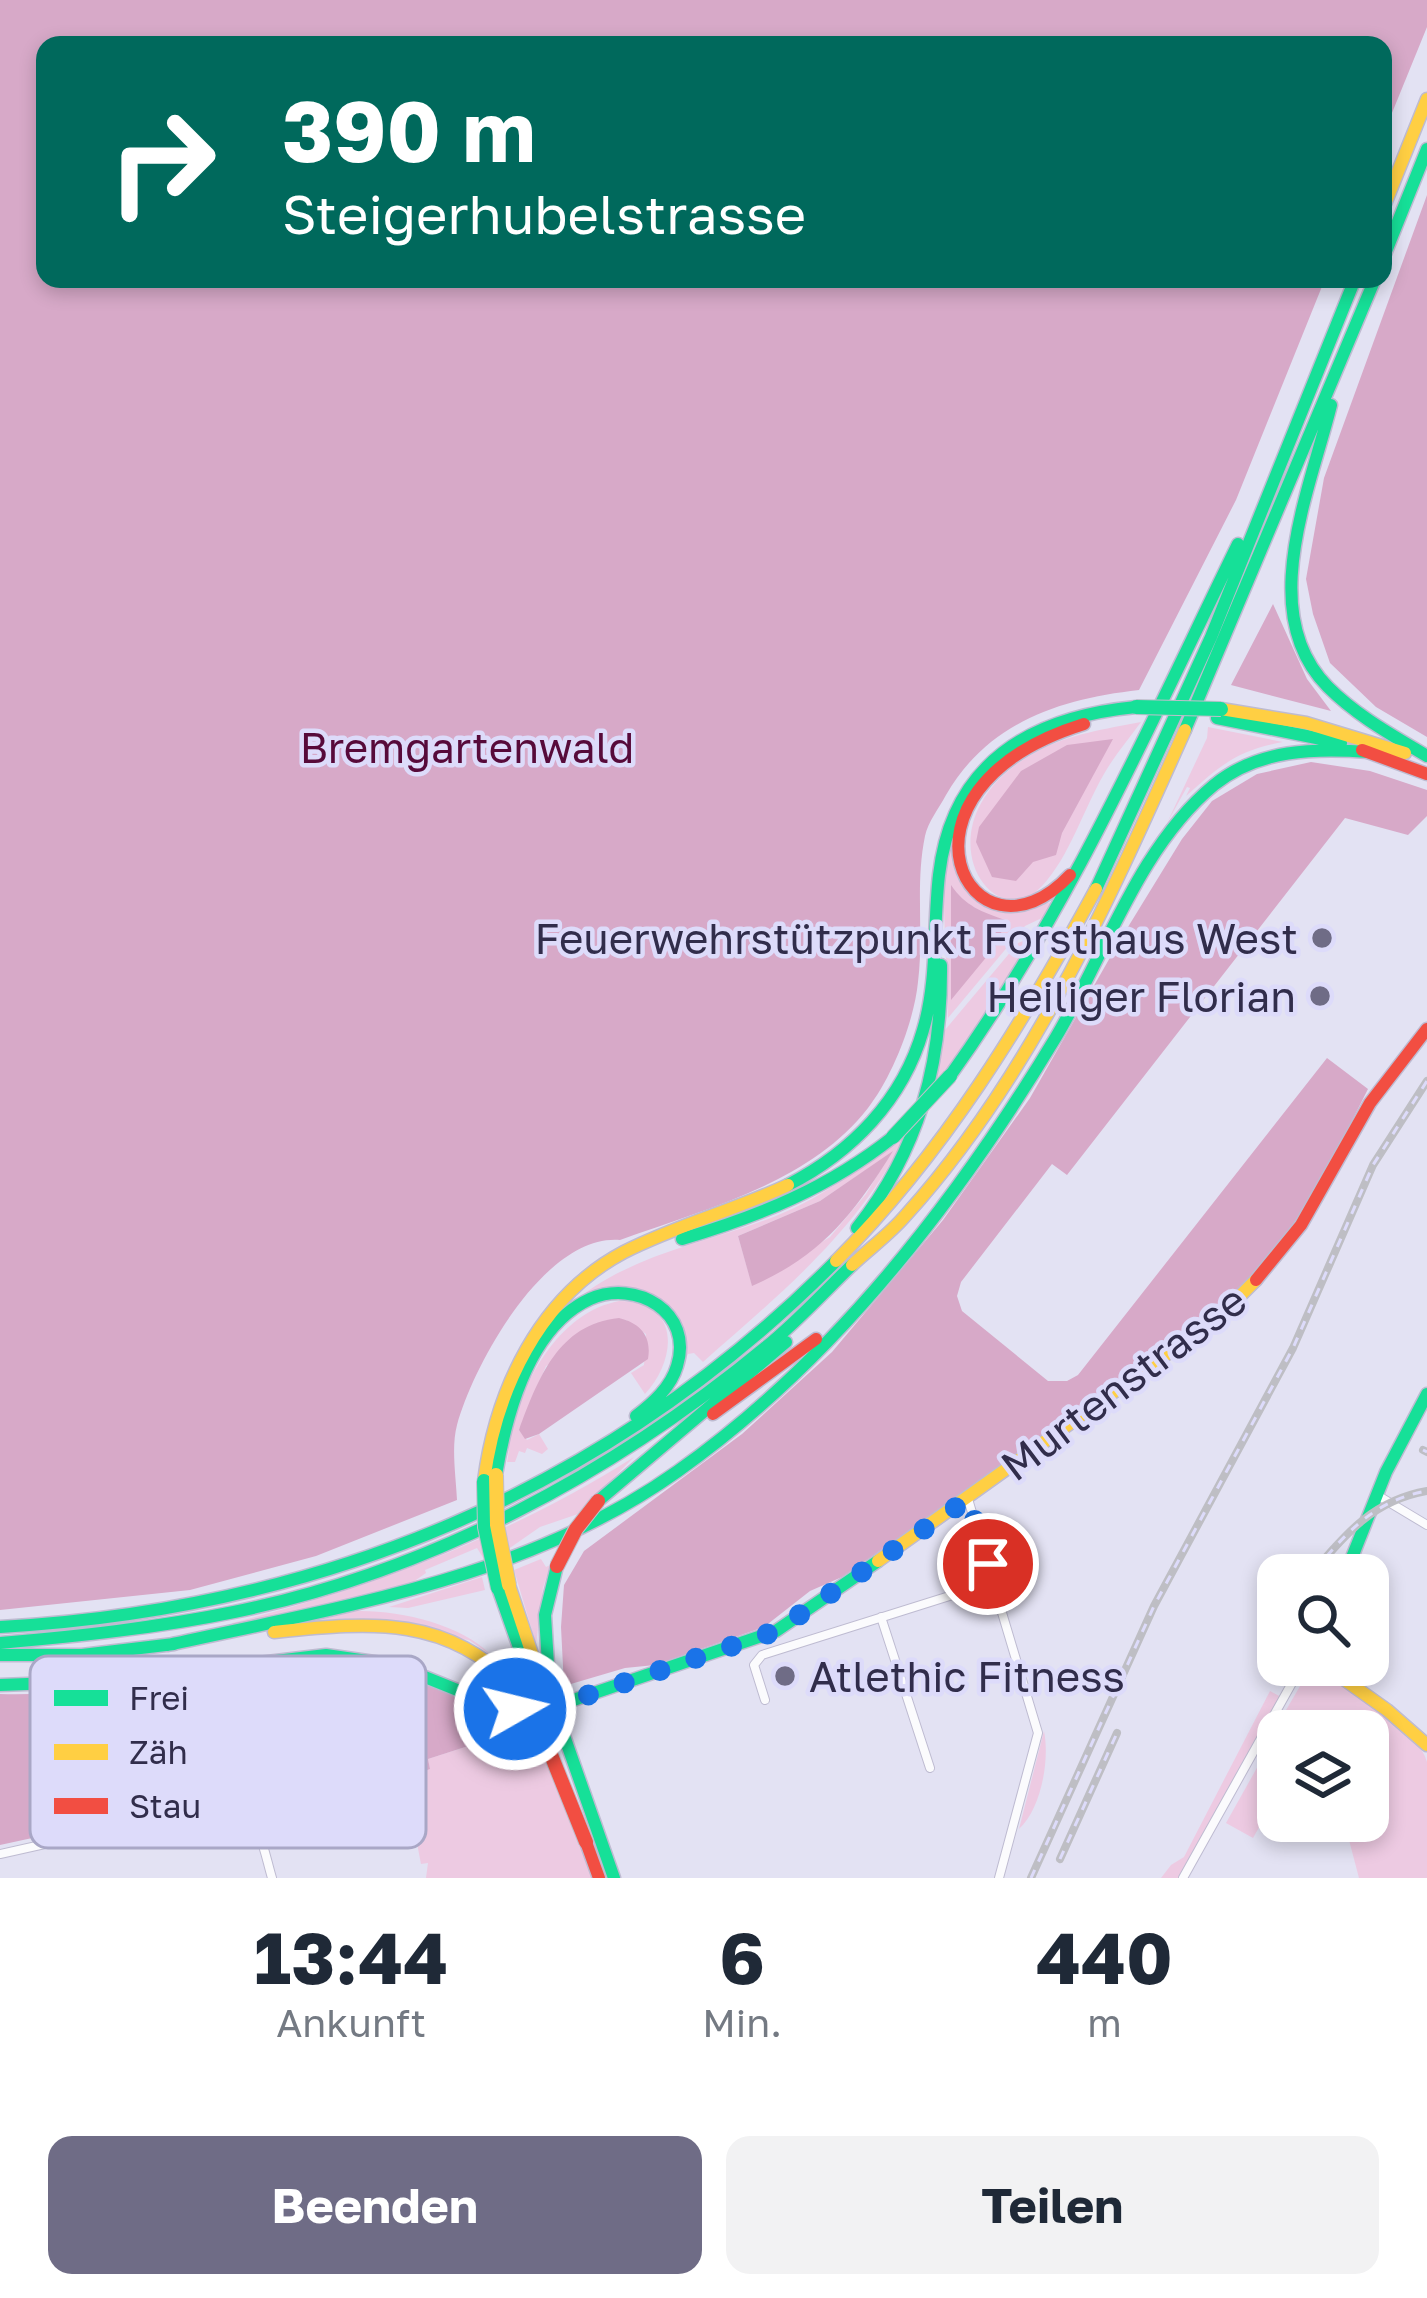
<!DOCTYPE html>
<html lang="de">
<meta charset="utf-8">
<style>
body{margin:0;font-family:"Golos Text",sans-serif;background:#f2f2f3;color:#1f2937;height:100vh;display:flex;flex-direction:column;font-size:45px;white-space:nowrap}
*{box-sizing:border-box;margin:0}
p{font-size:39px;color:#747a83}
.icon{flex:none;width:66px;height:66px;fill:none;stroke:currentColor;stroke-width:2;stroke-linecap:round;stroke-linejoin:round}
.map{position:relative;height:1878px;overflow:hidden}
.side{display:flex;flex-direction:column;background:#fff;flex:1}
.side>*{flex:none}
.top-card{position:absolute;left:36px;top:36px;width:1356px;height:252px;border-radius:24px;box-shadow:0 6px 18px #0003;background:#00695c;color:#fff;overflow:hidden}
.tools{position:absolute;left:1257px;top:1554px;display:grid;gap:24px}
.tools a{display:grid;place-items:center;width:132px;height:132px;border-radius:24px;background:#fff;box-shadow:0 6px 18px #0003;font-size:60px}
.pin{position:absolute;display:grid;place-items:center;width:102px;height:102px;color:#fff;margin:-51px;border:6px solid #fff;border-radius:50%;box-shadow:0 3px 12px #0007}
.me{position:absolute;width:132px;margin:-66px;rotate:82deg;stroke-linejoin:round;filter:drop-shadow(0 0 9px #0008)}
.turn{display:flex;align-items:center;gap:42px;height:252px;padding:0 48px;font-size:54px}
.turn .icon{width:156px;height:156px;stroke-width:2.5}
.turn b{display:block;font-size:84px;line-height:102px}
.eta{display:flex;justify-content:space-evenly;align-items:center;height:204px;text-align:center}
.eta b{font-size:72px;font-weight:700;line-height:84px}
.action{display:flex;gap:24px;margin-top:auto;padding:24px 48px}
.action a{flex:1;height:138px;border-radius:24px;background:#6f6c86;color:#fff;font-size:48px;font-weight:700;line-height:138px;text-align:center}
.action a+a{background:#f2f2f3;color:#1f2937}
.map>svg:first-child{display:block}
</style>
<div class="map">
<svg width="1427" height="1878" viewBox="0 0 1427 1878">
<rect width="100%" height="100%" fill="#e3e2f3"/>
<!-- green -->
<path fill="#edcae2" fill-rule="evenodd" d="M1141 722C1129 739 1114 756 1104 774 1083 810 1070 856 1042 886 990 941 914 819 1036 752 1068 734 1106 729 1141 722Z
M1208 727 1283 742C1236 751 1221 765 1186 796L1190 788 1187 787 1167 823 1207 738Z
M953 827 955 864 1001 910 1023 911 1054 901 1044 917 1025 926 948 1018 943 881Z
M1035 936 951 1066 935 1086 945 1030 1018 943Z
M908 1130C862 1228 782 1292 703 1362L694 1353 688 1354 685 1361 684 1351 645 1291 565 1309C627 1254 701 1245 776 1216 826 1196 866 1164 908 1130ZM890 1154 866 1194 830 1237 752 1285 738 1236 820 1201Z
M619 1301C684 1302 675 1362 645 1394L631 1373 644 1365 646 1334 626 1320 546 1366 519 1430 527 1440 539 1434 548 1449 542 1454 527 1448 525 1453 519 1451 515 1462H507C510 1449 508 1441 512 1426 527 1373 562 1312 619 1301Z
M634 1457 578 1514 540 1527 487 1564 477 1548 425 1570 426 1573 403 1589 233 1628 232 1623C376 1587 512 1534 634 1457Z
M541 1559 546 1567 550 1565 543 1588 536 1644 514 1570Z
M482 1577 485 1590 408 1608 389 1607Z
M357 1611C399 1610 461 1624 491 1655L469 1640 306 1623Z
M1310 1669H1319C1345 1687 1421 1732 1427 1762 1427 1792 1427 1846 1427 1878H1359L1344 1821H1368V1731H1278V1763L1261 1753Z
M1270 1691 1283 1698 1181 1878H1161L1171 1865 1184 1857Z
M515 1731 540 1736 596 1878H426L428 1863 421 1864 404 1776 265 1809 261 1796 266 1790 406 1756 409 1776 430 1769 428 1759Z
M1044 1731C1050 1760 1041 1809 1019 1829Z
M1263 1757 1278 1765V1794L1253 1838 1226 1823Z
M395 1813 402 1842 374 1849 367 1820Z"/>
<!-- forest -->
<path fill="#d7a9c8" d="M0 0H1427V27L1383 135V45H45V279H1325L1236 500 1139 690C1060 699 988 722 946 795 939 808 928 822 925 836 915 884 924 934 918 982 914 1022 892 1077 868 1108 810 1183 705 1209 620 1240 545 1234 474 1363 457 1425 451 1447 456 1477 457 1500L316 1556 190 1590 0 1610Z
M1427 195V737L1376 707 1330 663 1313 614 1306 579 1324 478Z
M1273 604 1307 679 1331 711 1231 685Z
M1113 739 1062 833 1056 855 1033 862 1016 881 992 877 976 842 979 827 1021 771 1067 745Z
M1311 762 1370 771 1427 790V816L1408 835 1345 818 1067 1175 1052 1164 961 1282 957 1296 962 1311 1048 1381H1067L1078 1375 1327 1058 1368 1089 1324 1176 1290 1229 1251 1277 1192 1330 926 1519 842 1577 810 1591 764 1627 655 1665 625 1668 564 1686 561 1627 564 1585 584 1551 742 1434 832 1352 943 1220 1030 1098 1120 940 1182 839 1212 801 1257 774Z
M951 885C965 906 982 912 1005 920L998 943 951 1000Z
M893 1151C854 1214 821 1256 752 1286L738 1236 820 1201Z
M619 1318C640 1323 652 1336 648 1359L539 1434 525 1439 519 1430C538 1379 558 1324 619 1318Z
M339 1661C360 1665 384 1668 405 1674 445 1687 475 1714 518 1720L515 1731 428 1759 430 1769 422 1772 410 1742C370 1768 299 1768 253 1790L0 1845V1694C114 1697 226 1666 339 1661Z"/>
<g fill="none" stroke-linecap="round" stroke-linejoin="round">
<!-- street casing -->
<g stroke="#bebbd1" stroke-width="10">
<path id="street" d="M1377 1495 1427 1525
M968 1499 1038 1733 999 1878
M881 1617 930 1768
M765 1700 754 1665 762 1655 994 1582
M0 1854 228 1803C259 1809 264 1852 272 1878
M1183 1878 1302 1665"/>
</g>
<!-- fast casing -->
<g stroke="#bebbd1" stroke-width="15">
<path id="fast" d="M1383 259 1427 149
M1331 405C1310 490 1255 614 1328 687 1357 716 1392 735 1427 756
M1217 718 1341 743
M1185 730 1375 279
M1096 889 1211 637 1355 279
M950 1076C1069 910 1149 726 1238 544
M788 1185C852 1152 903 1100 923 1030 938 980 933 926 939 875 952 763 1031 717 1136 707
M857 1228C919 1150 942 1064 941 965
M682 1239C759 1216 829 1188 893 1137
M496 1475C506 1415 529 1327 590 1299 636 1279 694 1312 677 1366 671 1387 653 1403 636 1416
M598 1501 786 1342
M1345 1575 1386 1472 1427 1394
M498 1588 533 1687
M0 1627C321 1609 608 1491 836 1261
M0 1643C79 1636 156 1628 234 1612 430 1572 613 1473 766 1347 797 1322 824 1292 852 1265
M168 1645C344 1606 528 1578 678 1471 835 1360 958 1200 1056 1037 1105 955 1138 848 1214 785 1258 749 1315 748 1369 752
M0 1655H82L174 1644
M549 1681 545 1615 557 1566
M0 1685 108 1681 326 1655 395 1665 502 1708H550L776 1631 878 1561
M561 1727 614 1878"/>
</g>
<!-- slow casing -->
<g stroke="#bebbd1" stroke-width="15">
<path id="slow" d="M1383 209 1427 99
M1221 709 1306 723 1405 753
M836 1261C944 1153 1023 1023 1096 889
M852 1265C870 1248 890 1234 906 1215 1031 1077 1110 898 1185 730
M484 1481C496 1390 539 1297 624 1252 677 1225 735 1210 788 1185
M878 1561 1220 1316 1256 1280
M509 1585 542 1684
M274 1632C373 1622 446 1614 520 1691
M1324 1665 1387 1710 1427 1745"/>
</g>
<!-- jam casing -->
<g stroke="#bebbd1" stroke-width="15">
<path id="jam" d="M1362 750 1427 774
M1070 875C971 980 872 790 1084 724
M1256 1280 1301 1225 1370 1103 1427 1029
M713 1414 816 1339
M586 1842 599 1878"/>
</g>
<!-- street -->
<use href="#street" stroke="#fbfbfd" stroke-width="8"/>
<!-- fast -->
<use href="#fast" stroke="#16e098" stroke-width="12"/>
<!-- slow -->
<use href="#slow" stroke="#ffcf43" stroke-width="12"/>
<!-- jam -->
<use href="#jam" stroke="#f24e42" stroke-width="12"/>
<!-- rail casing -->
<g stroke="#bebec4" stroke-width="8">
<path id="rail" d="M1423 1450 1427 1452
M1315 1570C1347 1532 1375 1500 1427 1491
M1060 1859 1117 1733
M1031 1878 1154 1606 1293 1348 1373 1165 1427 1081"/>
</g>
<!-- rail -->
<use href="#rail" stroke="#dddbfa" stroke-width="3" stroke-dasharray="9" stroke-linecap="butt"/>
<!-- fast-bridge casing -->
<g stroke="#c0bfcc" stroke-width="16" stroke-linecap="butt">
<path id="fast-bridge" d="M1136 707 1221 709
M893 1137 950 1076
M484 1481 485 1527 498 1588
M533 1687 545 1721"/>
</g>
<!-- slow-bridge casing -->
<g stroke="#c0bfcc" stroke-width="16" stroke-linecap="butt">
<path id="slow-bridge" d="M496 1475 497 1525 509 1585
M542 1684 561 1727"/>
</g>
<!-- jam-bridge casing -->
<g stroke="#c0bfcc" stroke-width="16" stroke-linecap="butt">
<path id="jam-bridge" d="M557 1566 576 1529 598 1501
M520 1691 539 1725 586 1842"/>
</g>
<!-- fast-bridge -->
<use href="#fast-bridge" stroke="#16e098" stroke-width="14"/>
<!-- slow-bridge -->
<use href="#slow-bridge" stroke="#ffcf43" stroke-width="14"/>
<!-- jam-bridge -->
<use href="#jam-bridge" stroke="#f24e42" stroke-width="14"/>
</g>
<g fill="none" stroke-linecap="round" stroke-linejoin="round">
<!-- route -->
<path stroke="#1a73e8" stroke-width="21" stroke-dasharray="0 37.8" d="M515 1709 550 1708 776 1631 968 1499 988 1564"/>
</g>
<!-- markers -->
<g fill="#6f6c86" stroke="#dddbfa" stroke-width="4.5">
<circle cx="1322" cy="938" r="12"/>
<circle cx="1320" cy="996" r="12"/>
<circle cx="785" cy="1676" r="12"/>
</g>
<g text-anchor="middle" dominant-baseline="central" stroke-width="9" stroke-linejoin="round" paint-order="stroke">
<!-- park labels -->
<g font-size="42" fill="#570a3a" stroke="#dddbfa">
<text x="467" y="747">Bremgartenwald</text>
</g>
<!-- poi labels -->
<g font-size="42" fill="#312d4b" stroke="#dddbfa" text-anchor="end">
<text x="1298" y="938">Feuerwehrstützpunkt Forsthaus West</text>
<text x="1296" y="996">Heiliger Florian</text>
<text x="809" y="1676" text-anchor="start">Atlethic Fitness</text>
</g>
<!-- street labels -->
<g font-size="42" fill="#312d4b" stroke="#dddbfa">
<text transform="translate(1123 1382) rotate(-37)">Murtenstrasse</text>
</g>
</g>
<!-- legend -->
<rect x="30" y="1656" width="396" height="192" rx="18" fill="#dddbfa" stroke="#a9a7c6" stroke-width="3"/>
<rect x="54" y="1690" width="54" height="16" fill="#16e098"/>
<rect x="54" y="1744" width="54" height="16" fill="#ffcf43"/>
<rect x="54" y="1798" width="54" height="16" fill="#f24e42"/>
<g font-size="33" fill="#312d4b">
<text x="129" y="1710">Frei</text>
<text x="129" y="1764">Zäh</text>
<text x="129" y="1818">Stau</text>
</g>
</svg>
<div class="tools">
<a><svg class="icon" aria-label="search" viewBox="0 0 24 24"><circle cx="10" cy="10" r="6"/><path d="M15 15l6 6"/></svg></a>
<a><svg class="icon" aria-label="layers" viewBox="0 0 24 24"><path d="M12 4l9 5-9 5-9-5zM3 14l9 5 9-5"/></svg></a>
</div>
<div class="pin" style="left:988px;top:1564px;background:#d93025"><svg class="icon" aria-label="arrive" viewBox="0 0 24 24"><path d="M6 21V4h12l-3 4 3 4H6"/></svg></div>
<svg class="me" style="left:515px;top:1709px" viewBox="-20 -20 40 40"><circle r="17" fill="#1a73e8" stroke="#fff" stroke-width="3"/><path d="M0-11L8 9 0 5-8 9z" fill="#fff"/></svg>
<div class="top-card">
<div class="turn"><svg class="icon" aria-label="right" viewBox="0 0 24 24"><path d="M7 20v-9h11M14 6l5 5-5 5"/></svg><div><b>390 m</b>Steigerhubelstrasse</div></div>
</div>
</div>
<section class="side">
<div class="eta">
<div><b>13:44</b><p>Ankunft</p></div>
<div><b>6</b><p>Min.</p></div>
<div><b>440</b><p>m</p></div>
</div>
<div class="action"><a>Beenden</a><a>Teilen</a></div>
</section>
